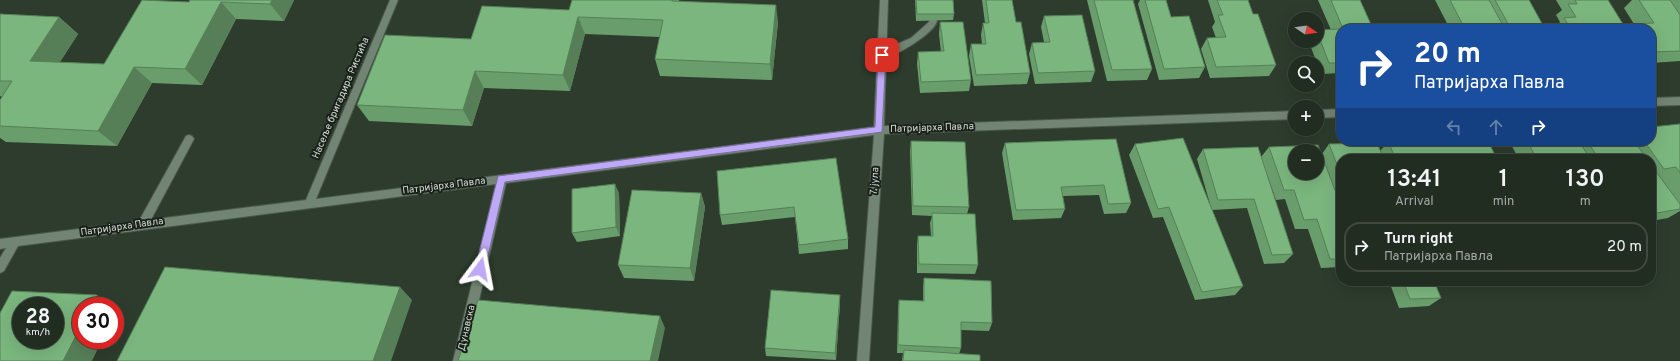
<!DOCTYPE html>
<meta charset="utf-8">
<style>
body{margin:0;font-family:Overpass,sans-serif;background:#2e392f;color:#f1f3f6;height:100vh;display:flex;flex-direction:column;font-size:15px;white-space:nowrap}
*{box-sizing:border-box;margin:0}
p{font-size:13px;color:#a2a8a5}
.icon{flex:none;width:22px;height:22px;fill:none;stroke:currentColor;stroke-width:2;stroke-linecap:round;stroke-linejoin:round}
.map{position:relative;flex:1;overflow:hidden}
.sheet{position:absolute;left:1336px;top:154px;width:320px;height:132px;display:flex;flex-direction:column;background:#222d22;border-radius:16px;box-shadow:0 4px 16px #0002,0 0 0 1px #3f4940}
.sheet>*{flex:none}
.top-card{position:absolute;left:1336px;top:24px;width:320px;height:122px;border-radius:16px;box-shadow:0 4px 16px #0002,0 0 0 1px #3f4940;background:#1a4fa0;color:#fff;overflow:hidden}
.needle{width:26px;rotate:103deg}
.buttons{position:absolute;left:1288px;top:12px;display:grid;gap:8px}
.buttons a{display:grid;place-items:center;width:36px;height:36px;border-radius:50%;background:#222d22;box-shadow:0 4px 16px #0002,0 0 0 1px #3f4940;font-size:20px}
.speed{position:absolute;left:12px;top:297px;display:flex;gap:8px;font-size:20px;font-weight:700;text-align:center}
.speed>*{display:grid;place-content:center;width:52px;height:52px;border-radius:50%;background:#222d22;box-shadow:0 4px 16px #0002,0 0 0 1px #3f4940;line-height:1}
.speed small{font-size:10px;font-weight:400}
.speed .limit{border:6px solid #d22;background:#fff;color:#111}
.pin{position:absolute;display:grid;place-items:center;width:34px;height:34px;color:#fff;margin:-17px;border-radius:8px;box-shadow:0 2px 6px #0006}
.me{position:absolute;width:44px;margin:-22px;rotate:13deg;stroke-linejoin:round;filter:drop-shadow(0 0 3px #0008)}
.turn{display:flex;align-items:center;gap:14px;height:84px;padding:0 12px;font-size:18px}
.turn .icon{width:52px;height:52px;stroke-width:2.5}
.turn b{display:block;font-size:28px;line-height:34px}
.lanes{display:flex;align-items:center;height:38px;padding:0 12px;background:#0003;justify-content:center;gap:20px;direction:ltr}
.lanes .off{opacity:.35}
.eta{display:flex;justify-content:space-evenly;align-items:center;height:68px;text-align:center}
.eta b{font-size:24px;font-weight:600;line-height:28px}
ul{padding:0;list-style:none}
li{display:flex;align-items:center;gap:12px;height:50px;margin:0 8px 6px;padding:0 4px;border:2px solid #3f4940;border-radius:16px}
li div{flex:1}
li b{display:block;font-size:15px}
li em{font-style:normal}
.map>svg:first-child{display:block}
</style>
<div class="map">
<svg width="1680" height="361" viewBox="0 0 1680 361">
<rect width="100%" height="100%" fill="#2d3c2d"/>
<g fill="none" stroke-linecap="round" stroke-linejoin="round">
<!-- lane casing -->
<g stroke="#4a574a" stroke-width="2">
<path id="lane" d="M933 18 937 21C935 33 890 61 879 58L877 55 879 52 911 38 929 22 930 19Z
M189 135 192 136 194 139 147 227 143 229 139 227 138 224 139 221 186 136Z"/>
</g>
<!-- street casing -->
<g stroke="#4a574a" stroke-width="2">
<path id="street" d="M390 0H398L316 199 874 127 880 0H888L884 126 1295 111V119L884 134 869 361H857L874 135 506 183 465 361H453L496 184 18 246 4 271 0 273V258L6 248 0 249V239L306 200Z
M1680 97V105L1651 106V98Z
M1341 109V117L1317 118V110Z"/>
</g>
<!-- lane -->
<use href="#lane" fill="#728473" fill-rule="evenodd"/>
<!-- street -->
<use href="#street" fill="#728473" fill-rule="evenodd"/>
</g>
<!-- wall -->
<path fill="#6a9d6c" d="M190 0H294L284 21 236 19 202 85 152 83 117 146 6 142 0 138V100L2 97 0 96V14L59 17 78 34 60 62 104 64 189 2Z
M572 0H679V1L778 22 772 80 660 76 655 59 660 37 585 34 570 91 484 88 472 126 369 121 357 105 569 10Z
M915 0H953L954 14 953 20 916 21Z
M982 0H1012L1016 22 1030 73 1027 84 974 86 969 56 971 44H982L981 35 983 23H985Z
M1087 0H1133L1152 69 1147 80 1107 81Z
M1140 0H1166L1171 17 1205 67 1199 78 1159 80 1138 4Z
M1208 0H1248L1253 14 1276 65 1269 76 1210 78 1201 49 1207 38H1216L1212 27 1215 22Z
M1318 0H1360L1373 29H1341V73L1321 74 1309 42V41H1317V30H1331Z
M1435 0H1529L1545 29H1450Z
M1556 0H1608L1625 27 1629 24H1634L1624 8 1632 0H1680V61L1651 63V29H1553L1560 22 1556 15 1562 10Z
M1044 16 1095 71 1091 82 1035 84 1029 54 1032 43 1044 42 1041 27Z
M940 22 971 80 969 91 920 93 917 64 918 52H941L939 34Z
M1680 124V211L1668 218 1651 221V159H1519L1509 141H1651Z
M1116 139 1131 203 1126 213 1104 214 1099 195 1063 196 1065 209 1061 218 1013 220 1002 153 1005 143Z
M911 141 969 207 967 214 978 265 975 274 917 273V245L918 236H931L930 223 932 216 912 215 910 151Z
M1388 142 1497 159H1341V267L1321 268 1308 229H1295L1285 199 1276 200 1261 157 1269 147 1322 154 1329 144 1380 151Z
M1135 144 1210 204 1197 159 1203 149 1258 147 1293 254 1284 263 1264 264 1247 208 1212 210 1243 286 1235 295 1195 300 1163 217 1153 218 1129 155Z
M836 158 848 239V249L799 254 795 217 722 225 720 215Z
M619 193 620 236 577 242 572 233Z
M701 193 705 207 694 281 624 278 618 265Z
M924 278 992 323 989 331 961 330V348L959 354 980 361H902L903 353H897L898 309 899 300 923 301V287Z
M1389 281H1434L1441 298 1429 306 1399 308Z
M840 303 836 360 766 356 765 348Z"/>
<!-- shaded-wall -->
<path fill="#567f58" d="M272 0H294L284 21 270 4Z
M221 2 236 19 202 85 185 69Z
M776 5 778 22 772 80 770 64Z
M59 17 78 34 50 77 30 61Z
M578 17 585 34 570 91 563 75Z
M134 67 152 83 117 146 98 131Z
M475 71 484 88 472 126 463 110Z
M615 184 619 193 620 236 616 227Z
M701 193 705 207 694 281 690 268Z
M400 287 412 300 391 361H373Z
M97 295 118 308 115 315V306H91Z
M840 295V303L836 360 835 353Z
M660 316 665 328 658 361H650Z
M81 326V340H102L92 361H63Z"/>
<!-- building -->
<path fill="#7bb67e" stroke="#567f58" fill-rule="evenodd" d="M142 0 189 2 190 0H272L270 4 221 2 185 69 134 67 98 131 0 126V100L12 81H0V14L59 17 30 61 104 64Z
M572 0H672V1L776 5 770 64 655 59 663 20 578 17 563 75 475 71 463 110 357 105 385 35 471 39 482 6 569 10Z
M916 0H953L954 14H917Z
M986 0H1012L1016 22H1021L1030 73 976 75 971 44H986L983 23H989Z
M1094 0H1133L1152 69 1112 70Z
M1145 0H1166L1171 17 1189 16 1205 67 1164 69Z
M1217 0H1248L1253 14H1258L1276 65 1216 67 1207 38 1226 37 1218 15H1223Z
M1331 0H1360L1373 29H1343Z
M1450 0H1489L1505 29H1465Z
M1495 0H1529L1545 29H1511Z
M1575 0H1608L1626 29H1571L1564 18 1576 17 1568 4H1577Z
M1639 0H1670L1680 15V51L1651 52V29H1632L1629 24 1654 23Z
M1082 15 1095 71 1038 73 1032 43 1050 42 1044 16Z
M940 22H963L971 80 921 82 918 52 944 51Z
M1341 29V63H1329L1317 32V30Z
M1680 124V173L1676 167 1664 169 1644 141H1651V127Z
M1183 138 1243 286 1202 292 1169 207 1158 209 1135 144Z
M1116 139 1131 203 1108 204 1104 185 1061 187 1065 209 1016 210 1005 143Z
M911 141 965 142 969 207 913 206Z
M1424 141H1488L1497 159H1396L1388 142Z
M1527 141H1579L1590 159H1537Z
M1587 141H1634L1647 159H1599Z
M1377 143 1384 159H1341V175L1329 144Z
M1318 145 1341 206V259H1330L1317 219 1304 220 1294 190H1284L1269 147ZM1295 151H1317V173H1295Z
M1258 147 1293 254 1272 255 1254 199 1218 200 1203 149Z
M836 158 848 239 799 245 794 207 720 215 717 171Z
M1651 165 1680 204V209L1651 214Z
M615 184 616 227 572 233V189Z
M632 190 701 193 690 268 618 265Z
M932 213 975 214 978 265 919 264 918 236H933Z
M165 267 400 287 373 361H117Z
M924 278 991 281 992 323 961 322V348L898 345 899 300 924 301Z
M1403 281H1434L1441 298 1410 299Z
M771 290 840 295 835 353 765 348Z
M12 291 97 295 91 306H81V326L63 361H0V313ZM21 306H55V340H21Z
M478 300 660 316 650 361H458Z
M904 350 980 355V361H903Z"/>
<!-- route -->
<path fill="#bda9f5" stroke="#7b6e9f" d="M882 52 886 55 882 132 505 182 485 269 483 272H476L475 269 498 176 875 127 878 55Z"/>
<g text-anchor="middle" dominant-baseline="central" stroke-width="4" stroke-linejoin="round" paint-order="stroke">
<!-- street labels -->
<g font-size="10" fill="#d2dcd2" stroke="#1a211a">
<text transform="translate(341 98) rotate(-67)">Насеље бригадира Ристића</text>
<text transform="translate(932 128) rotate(-2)">Патријарха Павла</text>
<text transform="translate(875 181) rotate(-86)">7. јула</text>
<text transform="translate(444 186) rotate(-7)">Патријарха Павла</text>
<text transform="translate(122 227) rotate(-8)">Патријарха Павла</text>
<text transform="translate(467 328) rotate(-77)">Дунавска</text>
</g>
</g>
</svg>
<div class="buttons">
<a><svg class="needle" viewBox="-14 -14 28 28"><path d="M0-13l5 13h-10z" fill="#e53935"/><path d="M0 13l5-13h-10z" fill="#a2a8a5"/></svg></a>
<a><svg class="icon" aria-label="search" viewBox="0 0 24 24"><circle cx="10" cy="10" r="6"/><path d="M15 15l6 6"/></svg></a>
<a>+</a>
<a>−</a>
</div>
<div class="speed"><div>28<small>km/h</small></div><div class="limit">30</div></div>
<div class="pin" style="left:882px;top:55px;background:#d93025"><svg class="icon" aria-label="arrive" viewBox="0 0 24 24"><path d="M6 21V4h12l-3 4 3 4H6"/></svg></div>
<svg class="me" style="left:480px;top:269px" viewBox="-20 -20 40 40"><path d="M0-17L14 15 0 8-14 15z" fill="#bda9f5" stroke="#fff" stroke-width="4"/></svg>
<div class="top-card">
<div class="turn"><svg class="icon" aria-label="right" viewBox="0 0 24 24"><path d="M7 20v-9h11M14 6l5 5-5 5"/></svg><div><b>20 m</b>Патријарха Павла</div></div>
<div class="lanes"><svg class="icon off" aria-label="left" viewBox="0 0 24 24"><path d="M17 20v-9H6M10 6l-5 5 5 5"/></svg><svg class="icon off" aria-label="ahead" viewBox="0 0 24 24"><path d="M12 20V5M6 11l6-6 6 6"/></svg><svg class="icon" aria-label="right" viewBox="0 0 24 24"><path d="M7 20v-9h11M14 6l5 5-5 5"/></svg></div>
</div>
<section class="sheet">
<div class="eta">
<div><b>13:41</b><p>Arrival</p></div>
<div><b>1</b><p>min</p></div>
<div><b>130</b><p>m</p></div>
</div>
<ul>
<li><svg class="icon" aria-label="right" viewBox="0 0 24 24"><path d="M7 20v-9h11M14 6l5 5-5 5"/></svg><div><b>Turn right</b><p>Патријарха Павла</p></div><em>20 m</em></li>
</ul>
</section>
</div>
